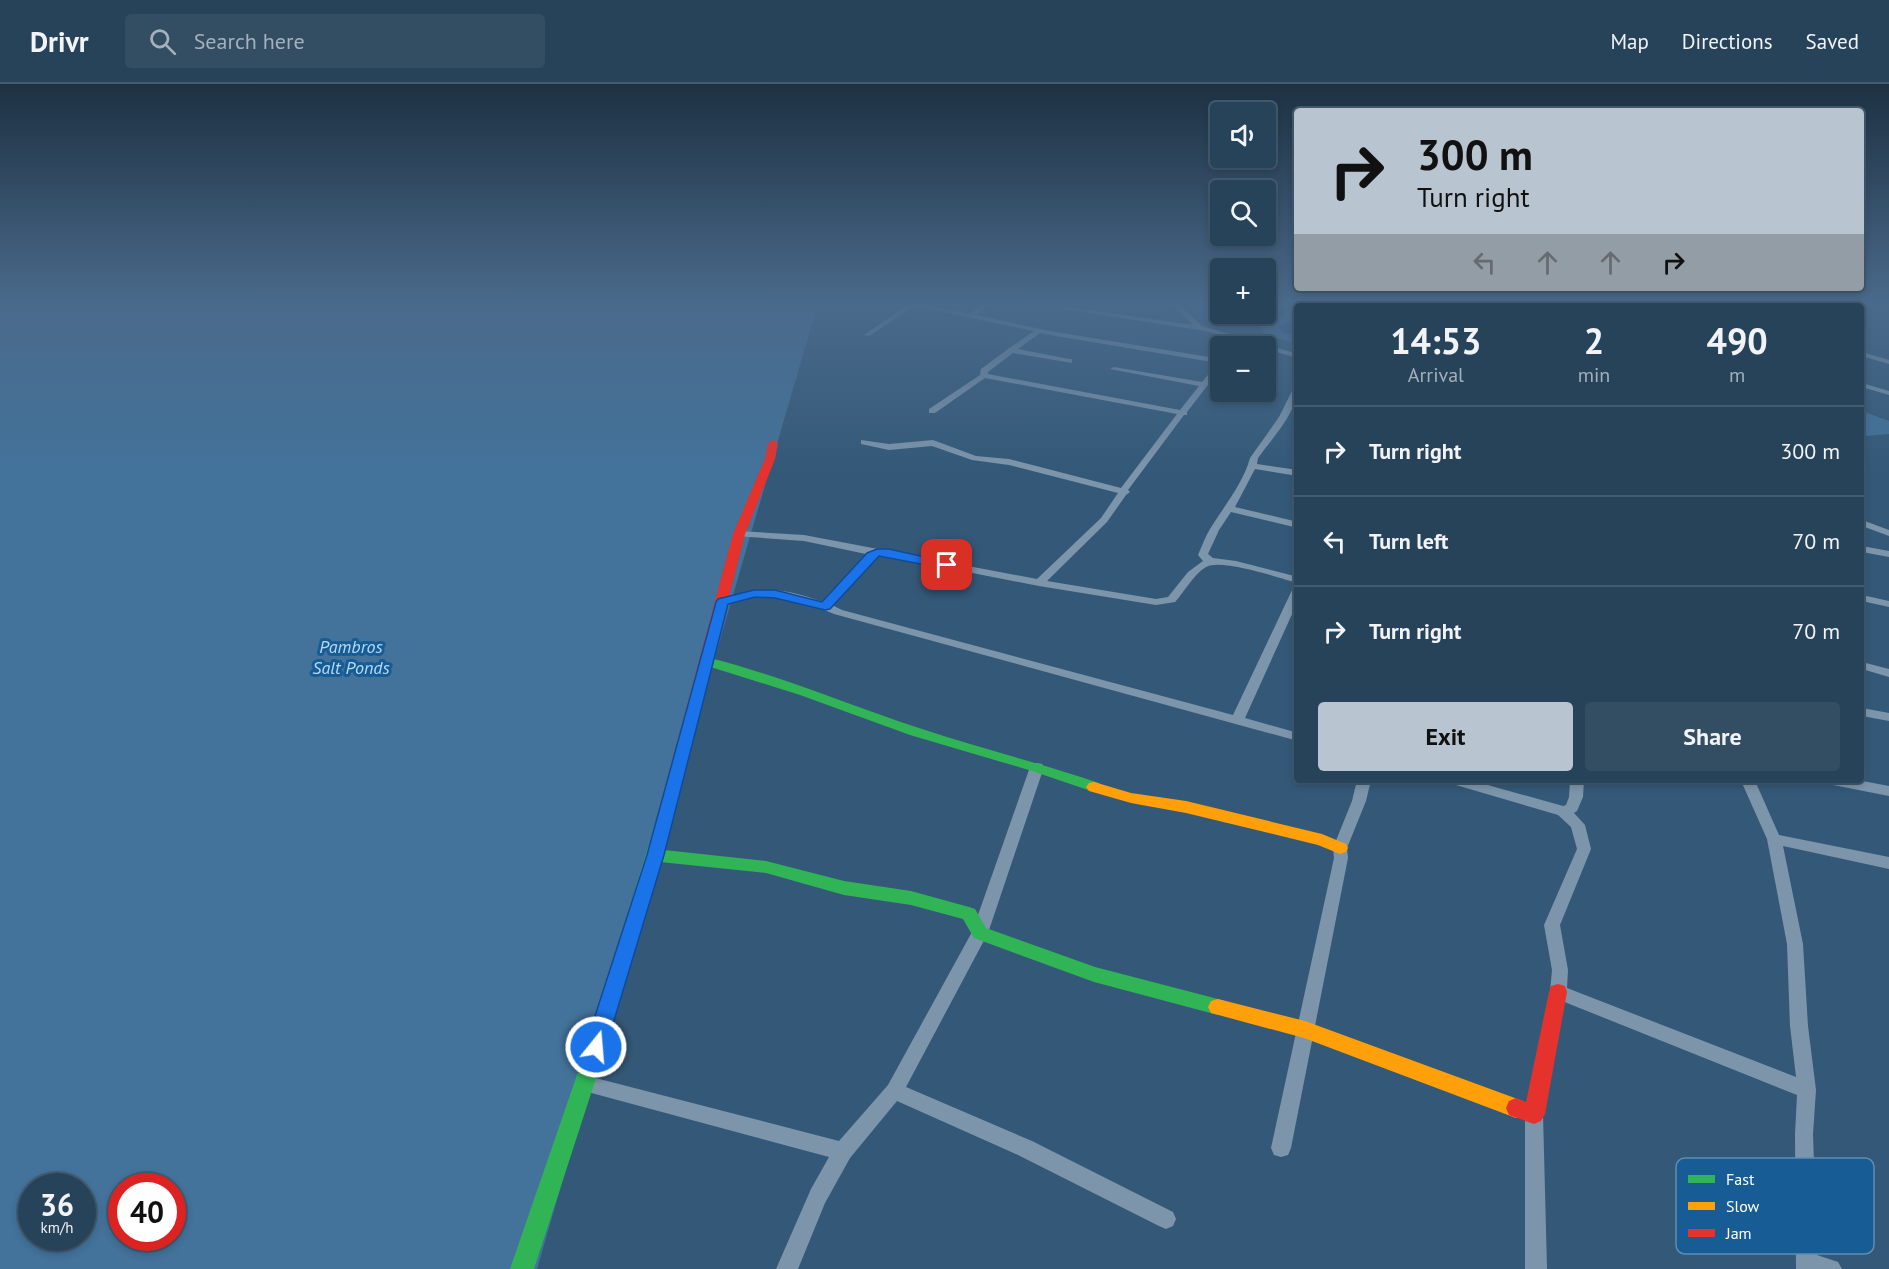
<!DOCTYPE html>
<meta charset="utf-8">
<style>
body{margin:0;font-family:"PT Sans",sans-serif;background:#334e63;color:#f1f3f6;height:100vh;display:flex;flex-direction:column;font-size:22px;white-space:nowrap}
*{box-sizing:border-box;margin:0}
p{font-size:20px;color:#a4b0bb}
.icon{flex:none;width:33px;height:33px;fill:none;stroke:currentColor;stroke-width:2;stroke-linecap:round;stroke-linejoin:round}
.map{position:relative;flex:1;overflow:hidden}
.side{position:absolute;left:1294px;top:219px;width:570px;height:480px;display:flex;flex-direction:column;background:#27435a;border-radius:6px;box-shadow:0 3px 9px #0003,0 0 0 2px #435c70}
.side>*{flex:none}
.guide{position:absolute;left:1294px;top:24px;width:570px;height:183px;border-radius:6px;box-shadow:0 3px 9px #0003,0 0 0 2px #435c70;background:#b8c5d0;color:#111;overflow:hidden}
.fabs{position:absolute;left:1210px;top:18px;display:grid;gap:12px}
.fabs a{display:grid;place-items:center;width:66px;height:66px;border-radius:6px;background:#27435a;box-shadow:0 3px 9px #0003,0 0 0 2px #435c70;font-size:30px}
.speed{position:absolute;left:18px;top:1089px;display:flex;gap:12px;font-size:30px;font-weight:700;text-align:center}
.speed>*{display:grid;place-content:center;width:78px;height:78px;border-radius:50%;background:#27435a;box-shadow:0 3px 9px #0003,0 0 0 2px #435c70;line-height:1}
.speed small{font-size:15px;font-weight:400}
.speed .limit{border:9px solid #d22;background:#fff;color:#111}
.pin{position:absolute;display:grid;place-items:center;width:51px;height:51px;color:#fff;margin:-26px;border-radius:12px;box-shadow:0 3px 9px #0006}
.me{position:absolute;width:66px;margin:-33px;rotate:17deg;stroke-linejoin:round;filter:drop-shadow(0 0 4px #0008)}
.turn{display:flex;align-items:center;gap:21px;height:126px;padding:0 24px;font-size:27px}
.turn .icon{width:78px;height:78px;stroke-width:2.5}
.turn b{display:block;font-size:42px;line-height:51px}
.lanes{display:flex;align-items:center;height:57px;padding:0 24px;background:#0003;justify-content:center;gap:30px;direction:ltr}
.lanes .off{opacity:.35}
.eta{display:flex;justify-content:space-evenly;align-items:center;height:102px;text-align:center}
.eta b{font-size:36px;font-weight:800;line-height:42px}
.primary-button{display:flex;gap:12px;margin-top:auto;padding:12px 24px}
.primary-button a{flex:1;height:69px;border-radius:6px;background:#b8c5d0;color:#111;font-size:24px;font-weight:800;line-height:69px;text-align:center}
.primary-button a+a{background:#334e63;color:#f1f3f6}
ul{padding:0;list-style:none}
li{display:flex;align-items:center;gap:18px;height:90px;padding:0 24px;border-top:2px solid #435c70}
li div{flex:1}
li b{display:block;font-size:22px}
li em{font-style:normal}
header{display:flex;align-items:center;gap:36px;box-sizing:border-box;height:84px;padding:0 30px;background:#27435a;border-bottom:2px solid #435c70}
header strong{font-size:28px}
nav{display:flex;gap:33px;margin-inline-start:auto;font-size:21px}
.search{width:420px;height:54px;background:#334e63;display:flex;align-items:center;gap:15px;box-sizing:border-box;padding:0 21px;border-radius:6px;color:#a4b0bb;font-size:22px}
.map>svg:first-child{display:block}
</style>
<header>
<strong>Drivr</strong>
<div class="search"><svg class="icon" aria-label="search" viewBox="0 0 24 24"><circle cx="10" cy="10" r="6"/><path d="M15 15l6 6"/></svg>Search here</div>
<nav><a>Map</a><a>Directions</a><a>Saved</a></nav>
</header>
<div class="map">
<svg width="1889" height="1185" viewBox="0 0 1889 1185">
<rect width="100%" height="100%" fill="#345978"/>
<!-- water -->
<path fill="#43729a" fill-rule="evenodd" d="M0 219H818L537 1185H0ZM32 1102H82V1154H32ZM122 1102H172V1154H122Z
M1273 219H1306L1314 222H1298L1297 235 1284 239 1278 244 1283 249 1297 252V260L1267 251 1257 240 1288 228 1286 224Z
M1862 327 1889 337V350L1864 352 1862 355Z"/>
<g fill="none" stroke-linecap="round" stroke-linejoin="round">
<!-- street -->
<path fill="#7d95ab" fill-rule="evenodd" d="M921 219 969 230 984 219H991L976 231 1050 247 1221 275V284L1187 328V331H1184L1128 406 1130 408 1126 411 1107 438 1047 497 1156 515 1168 513 1188 488 1203 477 1198 471C1202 462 1205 453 1210 445 1224 422 1243 400 1250 374L1279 333 1294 303 1298 301C1298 328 1273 353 1258 374L1257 380 1298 386V392L1255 385 1235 423 1298 438V444L1231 428 1219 446 1208 470 1213 474 1236 477 1298 493V499C1279 494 1221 474 1206 483 1193 491 1185 507 1175 518L1156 521 1039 502 881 471 875 473 832 521 842 526 1233 631 1293 504 1298 501V517L1245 634 1298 649V657L834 530C809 519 778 507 750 513 740 515 731 519 722 521L718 520 717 518 718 516C760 502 781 503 823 518L866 470 804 457 736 452 734 450 739 447 804 451 1037 495 1101 434 1118 409 1009 381 972 376 932 362 889 366 861 360V356L889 360 933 356 976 372 1009 375 1121 404 1177 330 985 294 935 329H929V325L980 291 981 285 1008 265 1034 247 920 223 910 225 869 252 864 251 906 222ZM1040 249 1050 251 1218 279 1202 298 1114 283 1110 285 1199 302 1180 326 988 290V288L1013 269 1072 279V275H1069L1018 265Z
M1066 219H1072L1069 223 1193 241 1171 219H1178L1202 242 1298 270V274L1266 265V262H1259L1206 247 1063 225Z
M1522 219H1531L1526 222H1517Z
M1634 219H1643L1638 222H1630Z
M1685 219H1695L1701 222H1691Z
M1755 219H1763L1759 222H1752Z
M1848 219H1855L1853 222H1846Z
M1862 268 1889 276V280L1862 272Z
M1862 299 1889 307V311L1862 303Z
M1292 341H1298V345H1292Z
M1862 436 1889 446V452L1862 442Z
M1862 462 1889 467V473L1862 468Z
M1862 511 1889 517V523L1862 517Z
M1862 578 1889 585V593L1862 585Z
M1862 624 1889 629V637L1862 632Z
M1037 679 1042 680 1044 683 988 849 906 1003 1032 1057 1173 1128 1176 1135 1173 1142 1166 1145 1159 1142 1018 1071 897 1017 850 1074 825 1119 798 1185H776L811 1105 829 1073 584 1007 578 1005 575 999 578 993 584 991 839 1057 888 1001 972 848 1030 683 1032 680Z
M1357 696H1371L1366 717 1347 764 1348 774 1291 1064 1288 1071 1281 1073 1274 1071 1271 1064 1334 774 1333 764 1352 717Z
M1447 696H1470L1563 722 1566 721 1569 713 1570 696H1584L1583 713 1577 727 1574 729 1585 741 1591 765 1560 841 1568 886 1567 904 1796 993 1790 942 1787 860 1767 755 1742 699 1743 696H1757L1756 699 1779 751 1889 773V785L1783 762 1803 860 1808 942 1816 1006 1813 1050 1817 1171 1838 1178 1842 1185H1796L1795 1050 1797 1011 1552 913 1550 908 1552 886 1544 841 1577 765 1571 743 1558 731 1449 699Z
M1826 696H1857L1889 702V712L1833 701 1828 699Z
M1534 1021 1541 1024 1543 1030 1547 1185H1525V1030L1527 1024Z"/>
<!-- fast -->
<path fill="#30b455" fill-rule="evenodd" d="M706 573C779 591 848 621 919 644 979 664 1040 679 1099 699L1102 703 1099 707 1094 708 1032 687 910 651 800 611 701 580 699 577Z
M663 735 669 737 671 741 664 766 766 777 844 797 911 807 969 823 975 825 986 844 1095 883 1218 915 1225 917 1228 923 1225 929 1218 931 1094 898 974 854 963 835 911 821 844 811 766 789 660 778 599 985 534 1185H510L579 985 655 741 657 737Z"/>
<!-- slow -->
<path fill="#ff9f0a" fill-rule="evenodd" d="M1094 698 1131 709 1186 717 1322 750 1346 760 1348 764 1346 768 1340 770 1318 761 1186 729 1131 719 1089 707 1086 703 1089 699Z
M1218 915 1305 937 1523 1017 1526 1024 1523 1031 1516 1034 1304 954 1211 929 1208 923 1211 917Z"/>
<!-- jam -->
<path fill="#e5322d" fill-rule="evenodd" d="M773 356 778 359 775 375 745 450 671 741 669 745H657L655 741 733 450 765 375 768 359Z
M1558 900 1565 902 1567 908 1545 1030 1541 1037 1534 1040 1509 1031 1506 1024 1509 1017 1516 1014 1526 1018 1549 908 1551 902Z"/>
</g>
<!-- sky -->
<linearGradient id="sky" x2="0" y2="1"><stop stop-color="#1d3142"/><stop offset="0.57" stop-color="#4a6a8b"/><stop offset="1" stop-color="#4a6a8b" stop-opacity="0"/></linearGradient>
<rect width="1889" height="385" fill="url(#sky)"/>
<!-- route -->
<path fill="#1a73e8" stroke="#114b97" stroke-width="1.5" d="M889 465 947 478 953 481 947 485 879 472 830 525 825 526 775 514 755 513 728 520 664 771 606 963 603 969 596 972 588 969 585 963 647 771 716 518 718 515 754 506H775L822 518 867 469 877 465Z"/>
<g text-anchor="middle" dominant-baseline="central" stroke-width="6" stroke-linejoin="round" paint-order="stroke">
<!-- water labels -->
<g font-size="18" font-style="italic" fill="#b5dbf7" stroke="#175c95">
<text x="351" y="562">Pambros<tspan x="351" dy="21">Salt Ponds</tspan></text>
</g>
</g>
<!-- legend -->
<rect x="1676" y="1074" width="198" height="96" rx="9" fill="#175c95" stroke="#5d8db5" stroke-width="1.5"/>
<rect x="1688" y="1091" width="27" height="8" fill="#30b455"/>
<rect x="1688" y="1118" width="27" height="8" fill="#ff9f0a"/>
<rect x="1688" y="1145" width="27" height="8" fill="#e5322d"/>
<g font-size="16" fill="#fff">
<text x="1726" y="1101">Fast</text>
<text x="1726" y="1128">Slow</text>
<text x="1726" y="1155">Jam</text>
</g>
</svg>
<div class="fabs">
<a><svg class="icon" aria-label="sound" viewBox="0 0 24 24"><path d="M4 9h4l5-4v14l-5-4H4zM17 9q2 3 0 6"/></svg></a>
<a><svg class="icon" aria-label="search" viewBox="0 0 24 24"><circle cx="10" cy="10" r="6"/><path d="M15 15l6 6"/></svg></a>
<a>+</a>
<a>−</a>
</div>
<div class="speed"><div>36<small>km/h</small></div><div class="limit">40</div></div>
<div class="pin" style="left:947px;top:481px;background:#d93025"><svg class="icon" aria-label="arrive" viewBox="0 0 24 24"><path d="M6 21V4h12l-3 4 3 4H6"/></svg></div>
<svg class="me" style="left:596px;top:963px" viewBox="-20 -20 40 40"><circle r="17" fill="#1a73e8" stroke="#fff" stroke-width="3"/><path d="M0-11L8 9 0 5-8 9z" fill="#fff"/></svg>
<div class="guide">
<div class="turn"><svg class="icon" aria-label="right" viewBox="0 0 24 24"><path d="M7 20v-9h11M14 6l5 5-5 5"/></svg><div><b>300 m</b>Turn right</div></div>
<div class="lanes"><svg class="icon off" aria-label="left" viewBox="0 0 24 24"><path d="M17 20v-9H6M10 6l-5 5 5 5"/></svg><svg class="icon off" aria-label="ahead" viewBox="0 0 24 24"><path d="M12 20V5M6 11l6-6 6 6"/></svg><svg class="icon off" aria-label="ahead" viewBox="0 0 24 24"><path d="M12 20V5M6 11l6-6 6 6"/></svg><svg class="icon" aria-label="right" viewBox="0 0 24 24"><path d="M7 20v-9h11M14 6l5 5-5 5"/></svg></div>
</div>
<section class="side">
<div class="eta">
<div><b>14:53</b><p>Arrival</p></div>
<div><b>2</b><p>min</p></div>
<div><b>490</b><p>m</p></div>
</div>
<ul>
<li><svg class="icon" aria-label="right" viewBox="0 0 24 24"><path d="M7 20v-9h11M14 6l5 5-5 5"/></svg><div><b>Turn right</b></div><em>300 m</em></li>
<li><svg class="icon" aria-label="left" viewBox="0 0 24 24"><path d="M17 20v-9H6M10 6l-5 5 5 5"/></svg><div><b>Turn left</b></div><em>70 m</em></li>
<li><svg class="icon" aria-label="right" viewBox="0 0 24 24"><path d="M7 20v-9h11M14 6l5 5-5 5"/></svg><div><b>Turn right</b></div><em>70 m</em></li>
</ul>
<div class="primary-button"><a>Exit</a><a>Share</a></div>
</section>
</div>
